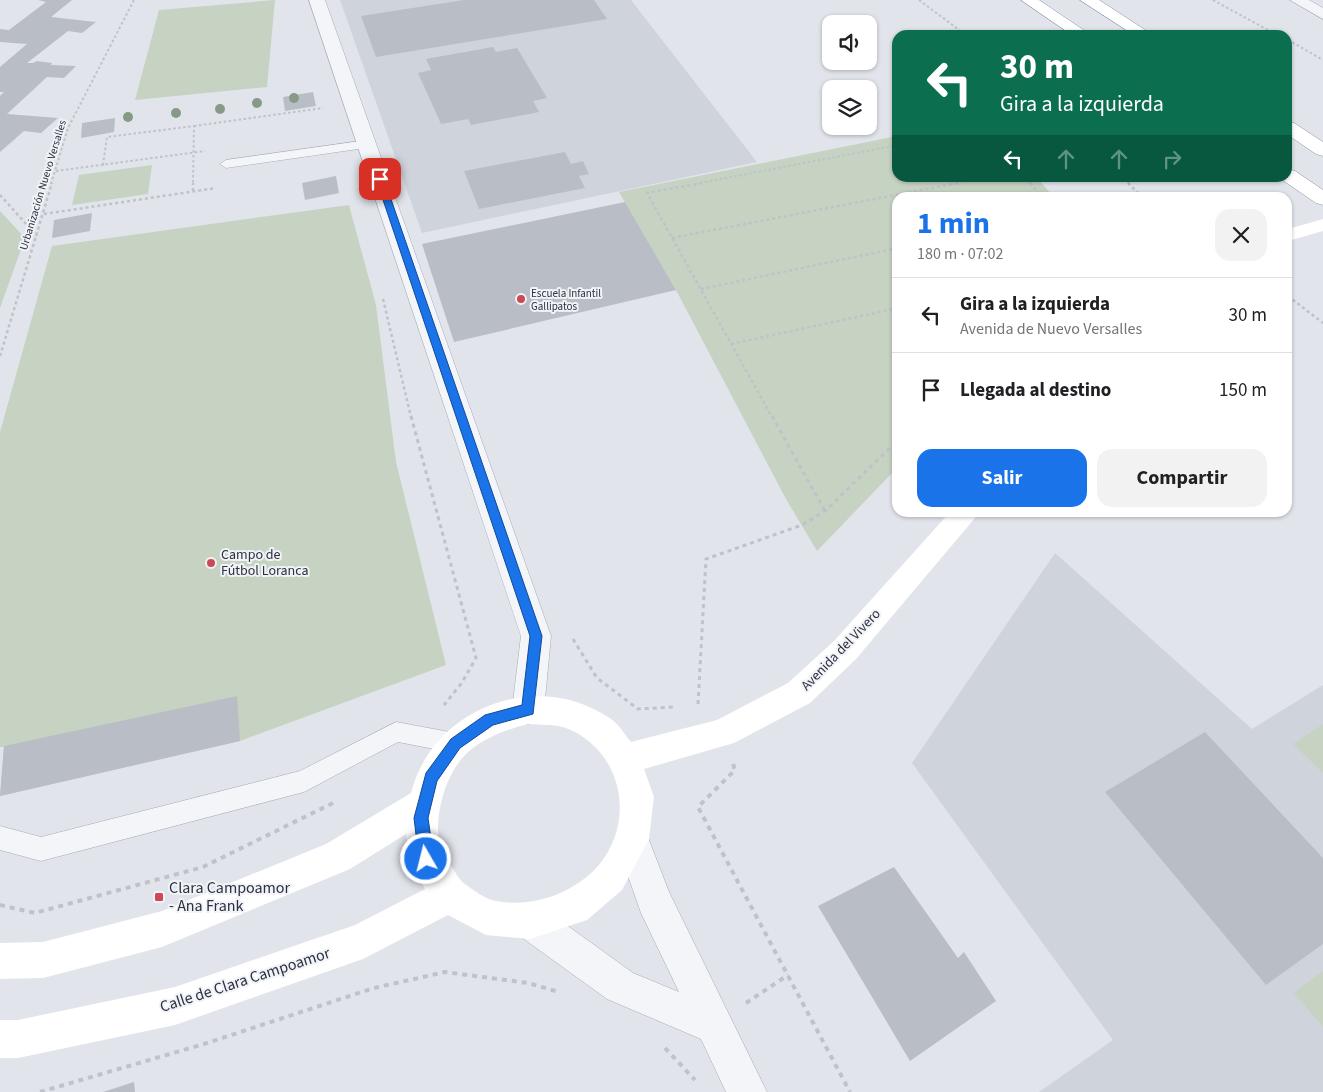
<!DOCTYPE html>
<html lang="es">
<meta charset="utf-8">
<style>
body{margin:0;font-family:"Source Sans 3",sans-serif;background:#f2f2f2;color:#202124;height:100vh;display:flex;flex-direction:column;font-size:19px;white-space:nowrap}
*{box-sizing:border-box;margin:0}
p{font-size:16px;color:#757577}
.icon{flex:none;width:28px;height:28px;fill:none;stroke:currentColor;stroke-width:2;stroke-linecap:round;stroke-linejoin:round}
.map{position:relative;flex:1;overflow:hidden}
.side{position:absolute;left:892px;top:192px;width:400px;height:325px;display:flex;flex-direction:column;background:#fff;border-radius:15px;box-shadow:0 1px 4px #0004}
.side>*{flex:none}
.banner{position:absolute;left:892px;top:30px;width:400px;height:152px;border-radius:15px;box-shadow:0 1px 4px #0004;background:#0b6e4f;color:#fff;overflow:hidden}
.tools{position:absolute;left:822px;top:15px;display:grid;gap:10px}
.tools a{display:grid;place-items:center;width:55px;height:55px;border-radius:10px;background:#fff;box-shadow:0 1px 4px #0004;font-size:25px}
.pin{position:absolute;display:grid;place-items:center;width:42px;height:42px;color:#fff;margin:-21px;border-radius:10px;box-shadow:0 2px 8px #0006}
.me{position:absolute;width:55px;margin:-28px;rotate:352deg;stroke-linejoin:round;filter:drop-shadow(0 0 4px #0008)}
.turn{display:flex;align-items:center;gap:18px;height:105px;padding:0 25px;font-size:22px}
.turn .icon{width:65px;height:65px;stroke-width:2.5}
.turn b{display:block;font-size:35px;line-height:42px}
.lanes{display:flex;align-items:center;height:48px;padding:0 25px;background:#0003;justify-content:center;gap:25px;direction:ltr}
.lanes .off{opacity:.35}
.round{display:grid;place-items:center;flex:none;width:52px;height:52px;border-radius:15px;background:#f2f2f2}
.overview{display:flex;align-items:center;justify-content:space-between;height:85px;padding:0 25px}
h1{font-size:30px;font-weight:700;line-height:38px;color:#1a73e8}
.button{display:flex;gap:10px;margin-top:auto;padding:10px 25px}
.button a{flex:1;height:58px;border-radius:15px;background:#1a73e8;color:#fff;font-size:20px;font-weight:700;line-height:58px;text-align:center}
.button a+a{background:#f2f2f2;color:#202124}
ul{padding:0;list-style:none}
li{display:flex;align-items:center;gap:15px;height:75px;padding:0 25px;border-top:1px solid #e0e0e0}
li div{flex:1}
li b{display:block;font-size:19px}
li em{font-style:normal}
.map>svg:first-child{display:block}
</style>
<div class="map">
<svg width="1323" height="1092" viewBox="0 0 1323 1092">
<rect width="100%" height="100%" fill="#e1e4ea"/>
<!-- built -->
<path fill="#cfd3dc" d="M340 0H631L757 162 422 233Z
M1055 553 1252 729 1323 685V1092H1039L1113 1040 912 763Z"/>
<!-- green -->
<path fill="#c6d3c3" d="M275 0 267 87 135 100 159 10Z
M897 136 898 178H1037L1054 197 898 198 897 468 817 551 786 499 676 290 619 192Z
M152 165 148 194 72 205 79 175Z
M349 205 376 305 396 462 446 665 240 741 0 796 4 747H0V432L52 246Z
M0 211 25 238 0 308Z
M1323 724V773L1293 744Z
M1323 971V1027L1294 993Z"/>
<!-- building -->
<path fill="#b9bdc6" d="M38 0H72L51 17 96 22 82 33 68 31 27 63H33L37 61 52 63 51 65 76 66 64 78 47 77 7 114 58 118 41 133 24 131 0 152V96L4 92H0V67L27 44 0 42V29L9 30 46 2Z
M464 0H594L607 19 376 57 361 16Z
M493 47 496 52 517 48 547 98 533 101 539 112 471 125 468 119 441 124 418 73 431 70 426 59Z
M313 92 316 106 285 111 283 97Z
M115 118 114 132 81 138 82 123Z
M565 152 571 164 583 161 589 174 579 176 585 188 479 209 464 171Z
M336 176 339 193 305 200 302 183Z
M625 202 676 290 454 342 422 244Z
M92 213 90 231 52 238 54 220Z
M237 696 240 741 0 796 4 746Z
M1205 732 1323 858V944L1266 985 1105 792Z
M894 867 958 958 964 952 996 1001 910 1061 818 906Z
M134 1082 135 1092H103Z"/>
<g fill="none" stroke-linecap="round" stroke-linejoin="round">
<!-- lane casing -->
<g stroke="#a6abb4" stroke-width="1">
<path id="lane" d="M368 140 374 144 372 147 226 168 220 164 226 160Z
M396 722 455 733 463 736 466 743 463 750 455 753 398 742 304 792 41 861 0 850V826L41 837 300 771Z"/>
</g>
<!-- street casing -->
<g stroke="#a6abb4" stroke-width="1">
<path id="street" d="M309 0H325L551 636 544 710 539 720 528 724 517 720 512 710 521 636Z
M1290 0H1309L1323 8V19Z
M632 822 644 827 669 892 767 1092H726L701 1039 607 999 517 934 512 921 517 908 530 903 543 908 633 973 679 992 641 913 615 839 620 827Z"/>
</g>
<!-- highway casing -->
<g stroke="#8991a0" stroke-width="1">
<path id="highway" d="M1021 0H1039L1091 35H1072Z
M1080 0H1099L1153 35H1134Z
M1288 122 1294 123 1323 142V156L1316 154 1288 135Z
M1288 169 1295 171 1323 190V205L1316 203 1281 179 1280 178H1288Z"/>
</g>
<!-- path-far3 -->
<path stroke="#bfc2c8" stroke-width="2" stroke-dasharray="2.5 2.5" stroke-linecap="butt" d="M919 0 966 35
M1213 0 1277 35
M1288 40 1323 60
M194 126 323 108
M103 165 107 137 194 126 193 184
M56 171 205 151
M1026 178 1031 184
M1124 178 1130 184
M51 184 68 128 134 0
M695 184 898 145
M951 184 981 178"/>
<!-- path-far2 -->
<path stroke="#bfc2c8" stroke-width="2.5" stroke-dasharray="3 3" stroke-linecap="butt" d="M702 183 647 193 772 417
M1030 183 1043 198
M1128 183 1143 198
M193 191V183
M0 195 37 236
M44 214 216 188
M672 238 958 183
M701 289 898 248
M1288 296 1323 323
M383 299 411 417
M731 344 898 308
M0 356 52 183"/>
<!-- path-far1 -->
<path stroke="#bfc2c8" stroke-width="3" stroke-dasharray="4 4" stroke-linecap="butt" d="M411 416 476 658 461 684 444 705
M772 416 825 511
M573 639 597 678 638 709 674 707
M698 704 706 559 802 525 825 511 898 440"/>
<!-- path -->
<path stroke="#bfc2c8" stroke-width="4" stroke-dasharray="5 5" stroke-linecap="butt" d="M733 764 735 770 698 807 850 1092
M0 905 35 913 203 867 335 802
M746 1003 788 975
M665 1048 695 1080
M40 1092 204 1044 374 988 445 972 528 983 559 992"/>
<!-- lane -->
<use href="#lane" fill="#f4f5f8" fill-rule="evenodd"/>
<!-- street -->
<use href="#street" fill="#f4f5f8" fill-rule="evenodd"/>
<!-- secondary -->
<path fill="#fff" fill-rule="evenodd" d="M1323 219V231L1288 241V229Z
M950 512H980L856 659 810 703 734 743 644 769 654 797 649 839 622 890 587 920 530 939 486 935 448 915 363 959 175 1025 18 1058H0V1020H18L175 987 355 925 425 889 409 859 406 834 350 869 162 947 43 978 0 979V943L43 942 162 911 326 844 411 793C433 707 538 668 611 719 619 724 625 735 631 742L717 720 788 683 834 641ZM528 724C539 725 555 724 566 728 622 750 637 820 598 866 572 895 529 909 492 900 484 898 475 891 469 887 461 882 458 877 454 870 450 865 446 860 443 854 430 826 444 774 467 753 485 737 505 730 528 724Z"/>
<!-- highway -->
<use href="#highway" fill="#fff" fill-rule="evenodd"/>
</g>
<!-- trees -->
<g fill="#879a88">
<circle cx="294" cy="98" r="5"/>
<circle cx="257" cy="103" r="5"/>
<circle cx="220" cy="109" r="5"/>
<circle cx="176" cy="113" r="5"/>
<circle cx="128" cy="117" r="5"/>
</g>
<!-- route -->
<path fill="#1a73e8" stroke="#114b97" d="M380 177 384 179 542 636 533 714 493 725 460 748 437 781 428 818 434 859 431 864 426 867 421 864 419 859 414 818 426 773 451 739 485 715 522 705 530 636 376 179Z"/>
<!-- markers -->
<g fill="#cc4958" stroke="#f1f3f7" stroke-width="2">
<circle cx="521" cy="299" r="5"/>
<circle cx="211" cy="563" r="5"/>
<rect x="154" y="892" width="10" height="10" rx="2.5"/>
</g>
<g text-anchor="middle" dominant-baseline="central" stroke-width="4" stroke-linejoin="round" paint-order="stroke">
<!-- far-street labels -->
<g font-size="11" fill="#2a3141" stroke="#f1f3f7">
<text transform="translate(43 185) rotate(-73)">Urbanización Nuevo Versalles</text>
</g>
<!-- far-poi labels -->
<g font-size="11" fill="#2a3141" stroke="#f1f3f7" text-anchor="start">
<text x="531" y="293">Escuela Infantil<tspan x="531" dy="13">Gallipatos</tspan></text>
</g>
<!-- poi labels -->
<g font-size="14" fill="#2a3141" stroke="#f1f3f7" text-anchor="start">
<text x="221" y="555">Campo de<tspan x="221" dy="16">Fútbol Loranca</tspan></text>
</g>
<!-- street labels -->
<g font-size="14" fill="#2a3141" stroke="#f1f3f7">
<text transform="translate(841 650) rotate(-46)">Avenida del Vivero</text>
</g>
<!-- near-poi labels -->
<g font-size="16" fill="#2a3141" stroke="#f1f3f7" text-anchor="start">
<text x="169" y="888">Clara Campoamor<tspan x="169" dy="18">- Ana Frank</tspan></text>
</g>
<!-- near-street labels -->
<g font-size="16" fill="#2a3141" stroke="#f1f3f7">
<text transform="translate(245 980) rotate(-18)">Calle de Clara Campoamor</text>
</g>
</g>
</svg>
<div class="tools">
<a><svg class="icon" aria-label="sound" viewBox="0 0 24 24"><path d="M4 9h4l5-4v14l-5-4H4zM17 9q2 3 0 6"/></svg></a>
<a><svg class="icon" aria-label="layers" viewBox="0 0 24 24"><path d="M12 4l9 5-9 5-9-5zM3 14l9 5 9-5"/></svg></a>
</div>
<div class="pin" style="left:380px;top:179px;background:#d93025"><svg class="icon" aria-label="arrive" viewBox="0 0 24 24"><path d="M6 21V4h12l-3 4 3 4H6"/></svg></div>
<svg class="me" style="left:426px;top:859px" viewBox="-20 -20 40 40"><circle r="17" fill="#1a73e8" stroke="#fff" stroke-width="3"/><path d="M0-11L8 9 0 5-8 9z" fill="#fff"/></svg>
<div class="banner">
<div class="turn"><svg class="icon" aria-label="left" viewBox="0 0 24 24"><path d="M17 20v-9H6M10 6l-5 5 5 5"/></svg><div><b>30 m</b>Gira a la izquierda</div></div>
<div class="lanes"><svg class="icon" aria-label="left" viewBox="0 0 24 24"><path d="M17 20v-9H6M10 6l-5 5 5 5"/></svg><svg class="icon off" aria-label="ahead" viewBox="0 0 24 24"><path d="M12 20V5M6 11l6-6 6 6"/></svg><svg class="icon off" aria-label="ahead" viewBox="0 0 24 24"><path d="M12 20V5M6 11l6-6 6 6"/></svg><svg class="icon off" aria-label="right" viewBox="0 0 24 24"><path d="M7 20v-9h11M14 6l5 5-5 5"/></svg></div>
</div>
<section class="side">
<div class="overview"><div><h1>1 min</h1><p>180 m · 07:02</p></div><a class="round"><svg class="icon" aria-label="close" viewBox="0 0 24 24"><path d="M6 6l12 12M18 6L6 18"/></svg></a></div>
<ul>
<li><svg class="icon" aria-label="left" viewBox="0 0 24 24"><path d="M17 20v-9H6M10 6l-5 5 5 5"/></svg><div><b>Gira a la izquierda</b><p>Avenida de Nuevo Versalles</p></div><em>30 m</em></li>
<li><svg class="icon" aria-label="arrive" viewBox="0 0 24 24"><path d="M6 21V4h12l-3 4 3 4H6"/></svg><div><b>Llegada al destino</b></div><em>150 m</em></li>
</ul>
<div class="button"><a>Salir</a><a>Compartir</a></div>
</section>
</div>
